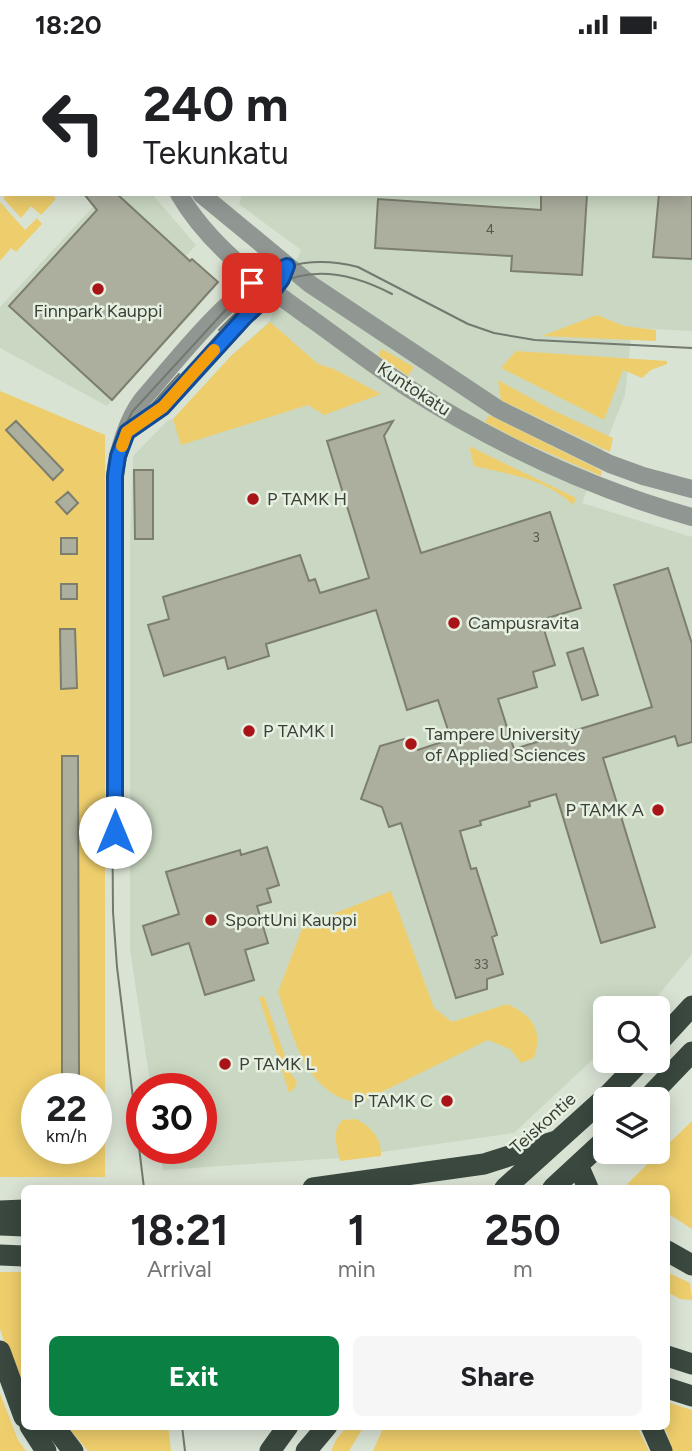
<!DOCTYPE html>
<style>
body{margin:0;font-family:Figtree,sans-serif;background:#f6f6f6;color:#202124;height:100vh;display:flex;flex-direction:column;font-size:26px;white-space:nowrap}
*{box-sizing:border-box;margin:0}
p{font-size:23px;color:#757577}
.icon{flex:none;width:38px;height:38px;fill:none;stroke:currentColor;stroke-width:2;stroke-linecap:round;stroke-linejoin:round}
.map{position:relative;flex:1;overflow:hidden}
.panel{position:absolute;left:21px;top:1136px;width:649px;height:245px;display:flex;flex-direction:column;background:#fff;border-radius:10px;box-shadow:0 4px 18px #0003}
.panel>*{flex:none}
.hud{position:absolute;left:0px;top:0px;width:693px;height:147px;box-shadow:0 4px 18px #0003;background:#fff;color:#202124;overflow:hidden}
.tools{position:absolute;left:593px;top:947px;display:grid;gap:14px}
.tools a{display:grid;place-items:center;width:77px;height:77px;border-radius:10px;background:#fff;box-shadow:0 4px 18px #0003;font-size:35px}
.speed{position:absolute;left:21px;top:1024px;display:flex;gap:14px;font-size:35px;font-weight:700;text-align:center}
.speed>*{display:grid;place-content:center;width:91px;height:91px;border-radius:50%;background:#fff;box-shadow:0 4px 18px #0003;line-height:1}
.speed small{font-size:18px;font-weight:400}
.speed .limit{border:10px solid #d22;background:#fff;color:#111}
.pin{position:absolute;display:grid;place-items:center;width:60px;height:60px;color:#fff;margin:-30px;border-radius:14px;box-shadow:0 4px 10px #0006}
.me{position:absolute;width:77px;margin:-38px;rotate:0deg;stroke-linejoin:round;filter:drop-shadow(0 0 5px #0008)}
.turn{display:flex;align-items:center;gap:24px;height:147px;padding:0 28px;font-size:32px}
.turn .icon{width:91px;height:91px;stroke-width:2.5}
.turn b{display:block;font-size:49px;line-height:60px}
.eta{display:flex;justify-content:space-evenly;align-items:center;height:119px;text-align:center}
.eta b{font-size:42px;font-weight:700;line-height:49px}
.primary-button{display:flex;gap:14px;margin-top:auto;padding:14px 28px}
.primary-button a{flex:1;height:80px;border-radius:10px;background:#0b8043;color:#fff;font-size:28px;font-weight:700;line-height:80px;text-align:center}
.primary-button a+a{background:#f6f6f6;color:#202124}
.status{display:flex;justify-content:space-between;align-items:center;height:49px;padding:0 35px;background:#fff;direction:ltr}
.status svg{height:19px;fill:currentColor}
.map>svg:first-child{display:block}
</style>
<div class="status"><b>18:20</b><svg viewBox="0 0 49 12"><path d="M0 12V9h3v3zM5 12V6h3v6zM10 12V3h3v9zM15 12V0h3v12zM26 1h20v11H26zM47 4h2v5h-2z"/></svg></div>
<div class="map">
<svg width="692" height="1402" viewBox="0 0 692 1402">
<rect width="100%" height="100%" fill="#d9e3d4"/>
<!-- built -->
<path fill="#cad8c3" d="M282 0H692V282L632 279 625 346 582 454 692 488V905L648 959H606L605 999 514 1084 341 1109 163 1121 160 1099H201V1040L151 1039 130 901V488L133 407 168 371 173 370 232 306 269 273 301 201 239 155 242 145H691V2H282Z
M105 145H152L196 196 165 230 197 259 107 357 0 299V258Z"/>
<!-- green -->
<path fill="#eece6c" fill-rule="evenodd" d="M7 145H52L56 150 41 166 31 157 21 169 3 149Z
M0 153 25 181 37 169 42 175 16 203 11 199 0 212Z
M597 266 624 277 656 281V292L542 287Z
M270 273 318 315 334 320 381 345 324 366 308 356 181 396 173 370 232 306Z
M382 300 414 318 408 327 378 306Z
M516 302 667 312V315L651 321 642 329 623 321 604 371 501 319Z
M498 331 550 360 613 389 610 403 501 351Z
M0 342 105 386V1128H0ZM37 1040H96V1099H37Z
M489 366 602 422 601 427 515 389 485 373Z
M469 397 576 449 573 456C547 430 508 425 474 417Z
M391 842 434 959 452 973 507 955C533 966 543 982 534 1009L521 1014 510 1000 488 991 359 1054C352 1052 343 1051 337 1047 300 1027 291 979 278 943L303 877Z
M264 947 291 1025 297 1033 294 1040 289 1044 259 948Z
M356 1070C371 1078 382 1089 381 1107L340 1112C337 1098 331 1081 343 1071Z
M692 1072V1180L667 1164V1139H631L627 1135Z
M0 1223H24V1294L22 1300 24 1352 0 1280Z
M667 1223 690 1234 692 1251 680 1250 667 1243Z
M0 1344 18 1391 26 1402H0Z
M667 1353 692 1361V1402H672L667 1384 662 1377H667Z
M67 1377H168L171 1402H88Z
M347 1377H364L349 1402H331L336 1391Z
M384 1377H637L649 1402H373Z"/>
<!-- building -->
<path fill="#acaf9e" stroke="#7c7e6e" stroke-width="2" d="M84 145H117L190 212 192 210 218 233 112 351 9 257 97 161Z
M541 145H587L582 226 511 222 512 207 375 199 378 150 541 161Z
M659 145H692V210L653 208Z
M16 372 63 421 53 431 6 381Z
M393 372 384 387 421 504 550 463 581 559 541 571 555 616 533 623 537 638 498 650 514 700 652 658 614 536 668 519 692 595V693L678 697 675 687 603 709 655 878 601 894 556 745 529 753 530 757 480 772 481 776 460 782 471 820 476 819 497 886 492 888 503 925 487 930V940L456 949 401 774 389 778 382 758 361 750 380 697 404 690 418 701 451 690 438 651 407 661 376 561 266 595 269 607 228 620 225 608 164 627 148 576 169 570 163 548 300 506 309 532 315 530 320 544 369 529 327 392Z
M134 421H153V490H135Z
M68 443 78 454 67 465 56 453Z
M61 489H77V505H61Z
M61 535H77V550H61Z
M60 580H75L77 639 61 640Z
M583 599 598 646 582 651 567 604Z
M62 707H78L79 1028 62 1029Z
M267 798 279 836 267 840 271 853 257 857 268 894 245 901 254 931 205 946 189 894 152 906 143 877 179 865 166 823 240 801 241 806Z"/>
<g fill="none" stroke-linecap="round" stroke-linejoin="round">
<!-- minor -->
<path stroke="#909793" stroke-width="18" d="M64 0 65 2
M229 2 231 0
M179 145C211 200 263 235 313 271 345 294 376 318 408 339 496 395 592 440 692 468
M201 145 310 235 498 360 610 415 643 427 692 440
M127 383 163 358 245 267 280 233
M115 783V427C117 404 128 369 142 351 180 308 233 235 287 217"/>
<!-- highway -->
<path stroke="#3a483f" stroke-width="21" d="M658 994 692 957
M647 1050 692 1003
M578 1116 588 1139
M313 1139 484 1115 556 1092
M505 1139 608 1046 641 1012
M553 1139 606 1090
M0 1162 24 1161
M0 1176 24 1177
M667 1202 692 1216
M0 1206 24 1207
M0 1302 24 1368
M667 1307 692 1315
M667 1339 692 1347
M30 1377 46 1402
M54 1377 73 1402
M651 1377 662 1402
M270 1402 288 1377
M306 1402 327 1377"/>
<!-- tram -->
<path stroke="#72796f" stroke-width="2" d="M219 281C273 224 319 207 392 245
M123 408C132 374 156 351 179 325
M144 1139 117 918 113 863 110 437 115 398 132 363 242 243C276 214 315 207 358 218L468 275 494 284 535 291 692 299
M182 1377 185 1402"/>
</g>
<g fill="none" stroke-linecap="round" stroke-linejoin="round">
<!-- route casing -->
<g stroke="#114b97" stroke-width="18">
<path id="route" d="M115 783V427L118 407 127 383 163 358 245 268 273 242 282 230 287 217 252 234"/>
</g>
<!-- route -->
<use href="#route" stroke="#1a73e8" stroke-width="12"/>
<!-- slow -->
<path stroke="#f59e0b" stroke-width="12" d="M122 397 127 383 163 358 214 301"/>
</g>
<!-- markers -->
<g fill="#a81418" stroke="#e6f0e1" stroke-width="2.5">
<circle cx="98" cy="240" r="7"/>
<circle cx="253" cy="450" r="7"/>
<circle cx="454" cy="574" r="7"/>
<circle cx="249" cy="682" r="7"/>
<circle cx="411" cy="695" r="7"/>
<circle cx="658" cy="761" r="7"/>
<circle cx="211" cy="871" r="7"/>
<circle cx="225" cy="1015" r="7"/>
<circle cx="447" cy="1052" r="7"/>
</g>
<g text-anchor="middle" dominant-baseline="central" stroke-width="5" stroke-linejoin="round" paint-order="stroke">
<!-- number labels -->
<g font-size="14" fill="#565b52">
<text x="490" y="180">4</text>
<text x="536" y="488">3</text>
<text x="481" y="915">33</text>
</g>
<!-- poi labels -->
<g font-size="18" fill="#3a3f38" stroke="#e6f0e1" text-anchor="start">
<text x="98" y="262" text-anchor="middle">Finnpark Kauppi</text>
<text x="267" y="450">P TAMK H</text>
<text x="468" y="574">Campusravita</text>
<text x="263" y="682">P TAMK I</text>
<text x="425" y="685">Tampere University<tspan x="425" dy="21">of Applied Sciences</tspan></text>
<text x="644" y="761" text-anchor="end">P TAMK A</text>
<text x="225" y="871">SportUni Kauppi</text>
<text x="239" y="1015">P TAMK L</text>
<text x="433" y="1052" text-anchor="end">P TAMK C</text>
</g>
<!-- street labels -->
<g font-size="18" fill="#3a3f38" stroke="#e6f0e1">
<text transform="translate(414 340) rotate(33)">Kuntokatu</text>
<text transform="translate(543 1074) rotate(-42)">Teiskontie</text>
</g>
</g>
</svg>
<div class="tools">
<a><svg class="icon" aria-label="search" viewBox="0 0 24 24"><circle cx="10" cy="10" r="6"/><path d="M15 15l6 6"/></svg></a>
<a><svg class="icon" aria-label="layers" viewBox="0 0 24 24"><path d="M12 4l9 5-9 5-9-5zM3 14l9 5 9-5"/></svg></a>
</div>
<div class="speed"><div>22<small>km/h</small></div><div class="limit">30</div></div>
<div class="pin" style="left:252px;top:234px;background:#d93025"><svg class="icon" aria-label="arrive" viewBox="0 0 24 24"><path d="M6 21V4h12l-3 4 3 4H6"/></svg></div>
<svg class="me" style="left:115px;top:783px" viewBox="-20 -20 40 40"><circle r="19" fill="#fff"/><path d="M0-13L10 11 0 6-10 11z" fill="#1a73e8"/></svg>
<div class="hud">
<div class="turn"><svg class="icon" aria-label="left" viewBox="0 0 24 24"><path d="M17 20v-9H6M10 6l-5 5 5 5"/></svg><div><b>240 m</b>Tekunkatu</div></div>
</div>
<section class="panel">
<div class="eta">
<div><b>18:21</b><p>Arrival</p></div>
<div><b>1</b><p>min</p></div>
<div><b>250</b><p>m</p></div>
</div>
<div class="primary-button"><a>Exit</a><a>Share</a></div>
</section>
</div>
